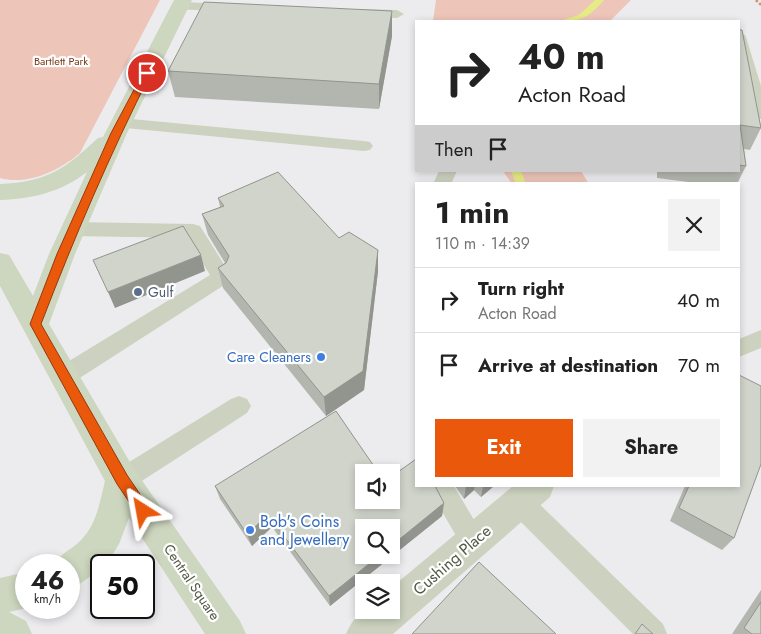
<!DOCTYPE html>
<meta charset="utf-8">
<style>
body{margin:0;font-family:Jost,sans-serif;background:#f2f2f2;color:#222;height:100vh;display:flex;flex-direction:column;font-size:19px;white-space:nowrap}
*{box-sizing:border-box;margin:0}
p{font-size:16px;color:#767676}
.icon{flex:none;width:28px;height:28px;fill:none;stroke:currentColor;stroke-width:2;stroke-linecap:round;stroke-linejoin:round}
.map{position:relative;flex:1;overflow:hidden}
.panel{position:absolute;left:415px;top:182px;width:325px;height:305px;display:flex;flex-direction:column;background:#fff;border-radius:0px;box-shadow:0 2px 8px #0003}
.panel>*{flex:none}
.banner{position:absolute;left:415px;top:20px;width:325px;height:152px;border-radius:0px;box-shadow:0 2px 8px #0003;background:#fff;color:#222;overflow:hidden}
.fabs{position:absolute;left:355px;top:464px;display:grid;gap:10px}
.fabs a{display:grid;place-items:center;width:45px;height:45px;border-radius:0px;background:#fff;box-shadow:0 2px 8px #0003;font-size:25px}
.speed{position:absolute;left:15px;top:554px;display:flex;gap:10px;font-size:25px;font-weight:700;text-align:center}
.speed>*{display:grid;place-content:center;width:65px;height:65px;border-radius:50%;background:#fff;box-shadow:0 2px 8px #0003;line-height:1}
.speed small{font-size:12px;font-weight:400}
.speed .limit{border:2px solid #111;border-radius:8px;background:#fff;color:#111}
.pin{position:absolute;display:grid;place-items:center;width:42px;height:42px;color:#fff;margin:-21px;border:2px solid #fff;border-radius:50%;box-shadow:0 1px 5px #0007}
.me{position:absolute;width:55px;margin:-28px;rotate:326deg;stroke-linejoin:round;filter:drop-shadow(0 0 4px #0008)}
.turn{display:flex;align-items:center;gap:18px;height:105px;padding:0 20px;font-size:22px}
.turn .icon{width:65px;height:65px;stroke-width:2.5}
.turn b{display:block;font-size:35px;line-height:42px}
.then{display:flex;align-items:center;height:48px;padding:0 20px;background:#0003;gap:10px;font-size:19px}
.round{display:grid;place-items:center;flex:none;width:52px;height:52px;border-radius:0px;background:#f2f2f2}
.headline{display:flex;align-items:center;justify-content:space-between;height:85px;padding:0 20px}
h1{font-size:30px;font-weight:700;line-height:38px}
.cta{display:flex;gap:10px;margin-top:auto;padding:10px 20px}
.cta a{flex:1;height:58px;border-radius:0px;background:#ea580c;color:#fff;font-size:20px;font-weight:700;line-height:58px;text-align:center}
.cta a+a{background:#f2f2f2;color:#222}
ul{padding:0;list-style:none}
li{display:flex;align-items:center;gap:15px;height:65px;padding:0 20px;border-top:1px solid #e0e0e0}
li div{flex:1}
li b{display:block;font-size:19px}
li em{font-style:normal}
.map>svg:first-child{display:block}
</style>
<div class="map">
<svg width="761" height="634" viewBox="0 0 761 634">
<rect width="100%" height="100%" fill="#ececef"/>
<!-- green -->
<path fill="#eec5b9" d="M0 0H160L80 153C60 170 28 186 0 178Z
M436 0H631L610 21H433Z
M503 171H581L589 184H512Z"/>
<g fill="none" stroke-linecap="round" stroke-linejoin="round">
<!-- stream -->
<path fill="#e6eb86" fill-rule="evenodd" d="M595 0H604C590 16 582 22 560 21L579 15Z
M511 171H521L526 184H516Z"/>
<!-- path -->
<path stroke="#cc9171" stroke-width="2.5" stroke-dasharray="2.5 2" stroke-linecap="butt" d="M756 0 761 5"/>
<!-- service -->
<path fill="#ccd2bf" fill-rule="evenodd" d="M181 2 231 4 238 8 231 12 176 9 174 6Z
M363 9 397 10 404 14 397 18 358 16 356 13Z
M739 33 744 34 746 37 761 86V119L755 117 753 114 739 63Z
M121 118 364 141 370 142 373 146 370 150 364 151 115 127 113 123 115 119Z
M439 171H457L451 184H433Z
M73 222 193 224 200 226 232 277 229 282 72 383 64 385 56 383 53 376 56 369 210 275 187 238 73 236 66 234 63 229 66 224Z
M761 330V348L739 357V339Z
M239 396 247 399 251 406 247 413 131 488 122 492 113 488 109 480 113 472 231 399Z
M427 486H454L487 542 483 551 474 555 465 551Z
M519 490 528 493 663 624 667 634H633L510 511 506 502 510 493Z"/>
<!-- minor -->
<path fill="#ccd2bf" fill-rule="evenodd" d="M513 486H554L550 497 393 634H346C357 609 366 610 391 610V588Z"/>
<!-- secondary -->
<path fill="#cdd6be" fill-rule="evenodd" d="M174 0H192L127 133 75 254 49 324 134 469 240 621 246 634H205L129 518 119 544 106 565H101V569L81 583 69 589V565H54C59 553 74 549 82 539 97 523 100 501 105 481L0 286V253L9 255 33 296 49 254 87 172C61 192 32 199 0 200V184C47 182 65 169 98 138L103 137Z
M26 572 27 608 9 612 26 621 32 634H0V578Z"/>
</g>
<!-- wall -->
<path fill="#b3b6af" d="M392 11V36L379 109 175 97 168 71Z
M739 30 761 128 750 150 744 149 746 166 737 184H704L657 178V171H739Z
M218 198 339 238 378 271 364 390 326 416 223 288 218 268 225 263 208 235 202 214 220 207Z
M215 486 364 500 444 503 442 516 330 606 272 527 252 546 220 499Z
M455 486H494L481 497 474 490 464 499Z
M685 486H739L734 538 722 550 670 521Z
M761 590V634H732Z"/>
<!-- shaded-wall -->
<path fill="#92948e" d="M392 11V36L379 109V84Z
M378 250V271L364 390 326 416 324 397Z
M201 255 205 271 115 308 108 292Z
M466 486H475L474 490 464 499Z
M483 486H494L481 497Z
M444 503 442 516 330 606 329 596 380 555H391V546Z
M268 515 272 527 252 546 247 534Z"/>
<!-- building -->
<path fill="#d0d4cb" stroke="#92948e" d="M204 2 392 11 379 84 168 71Z
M739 30H742L761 128 740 125 746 166 739 165Z
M278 172 339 238 349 232 378 250 363 371 324 397 218 268 226 263 229 256 202 214 224 206 218 198Z
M183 226 201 255 108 292 93 260Z
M739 375 761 386V464L734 538 679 508 689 486H739Z
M336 411 378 472H364V500H391V477L416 459V486H435L444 503 391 546V528H364V555H380L329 596 268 515 247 534 215 486Z
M479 562 556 634H412Z
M761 602V634H752L744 628Z
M642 624 653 634H635Z"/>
<!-- route -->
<path fill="#ea580c" stroke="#983908" d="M144 71 151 73C110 154 74 238 41 324L127 475 148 506 150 511 148 515 143 517 138 515 117 484 30 324 57 254 111 133Z"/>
<!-- markers -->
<circle fill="#5c6f8a" stroke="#fff" stroke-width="2" cx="138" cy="292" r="5"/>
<g fill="#3f7fe0" stroke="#fff" stroke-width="2">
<circle cx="321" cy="357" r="5"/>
<circle cx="250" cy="530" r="5"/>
</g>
<g text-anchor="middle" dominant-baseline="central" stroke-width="4.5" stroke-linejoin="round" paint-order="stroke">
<!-- far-park labels -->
<g font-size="11" fill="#7a3816" stroke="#fff">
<text x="61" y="61">Bartlett Park</text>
</g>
<!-- service labels -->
<g font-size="14" fill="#4e5e75" stroke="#fff" text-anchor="start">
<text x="148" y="292">Gulf</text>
</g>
<!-- shop labels -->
<g font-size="14" fill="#366cbe" stroke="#fff" text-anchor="end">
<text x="311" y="357">Care Cleaners</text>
</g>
<!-- street labels -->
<g font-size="14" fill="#535945" stroke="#fff">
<text transform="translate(192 582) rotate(56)">Central Square</text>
</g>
<!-- near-shop labels -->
<g font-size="16" fill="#366cbe" stroke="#fff" text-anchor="start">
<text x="260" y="521">Bob's Coins<tspan x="260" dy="18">and Jewellery</tspan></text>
</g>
<!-- near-street labels -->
<g font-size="16" fill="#535945" stroke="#fff">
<text transform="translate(452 560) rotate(-41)">Cushing Place</text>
</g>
</g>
</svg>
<div class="fabs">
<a><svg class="icon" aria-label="sound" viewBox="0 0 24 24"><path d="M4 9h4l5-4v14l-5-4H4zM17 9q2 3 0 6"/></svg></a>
<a><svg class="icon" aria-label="search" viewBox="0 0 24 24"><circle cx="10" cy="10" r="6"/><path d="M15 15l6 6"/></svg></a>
<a><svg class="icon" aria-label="layers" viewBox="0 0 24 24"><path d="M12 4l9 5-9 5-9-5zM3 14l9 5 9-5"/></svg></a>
</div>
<div class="speed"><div>46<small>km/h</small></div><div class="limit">50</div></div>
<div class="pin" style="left:147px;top:73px;background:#d93025"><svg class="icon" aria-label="arrive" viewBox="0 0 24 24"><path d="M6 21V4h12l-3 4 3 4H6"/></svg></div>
<svg class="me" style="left:143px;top:511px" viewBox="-20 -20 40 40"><path d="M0-17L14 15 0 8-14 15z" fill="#ea580c" stroke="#fff" stroke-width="4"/></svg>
<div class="banner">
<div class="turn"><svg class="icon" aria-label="right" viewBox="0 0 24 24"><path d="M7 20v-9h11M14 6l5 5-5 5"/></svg><div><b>40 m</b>Acton Road</div></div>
<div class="then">Then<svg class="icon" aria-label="arrive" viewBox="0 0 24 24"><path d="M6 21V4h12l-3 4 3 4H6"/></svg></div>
</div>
<section class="panel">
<div class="headline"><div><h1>1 min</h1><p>110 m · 14:39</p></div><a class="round"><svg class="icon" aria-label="close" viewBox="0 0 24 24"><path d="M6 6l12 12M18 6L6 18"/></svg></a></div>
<ul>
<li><svg class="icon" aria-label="right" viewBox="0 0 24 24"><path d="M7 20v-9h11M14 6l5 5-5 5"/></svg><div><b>Turn right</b><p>Acton Road</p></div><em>40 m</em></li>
<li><svg class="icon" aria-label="arrive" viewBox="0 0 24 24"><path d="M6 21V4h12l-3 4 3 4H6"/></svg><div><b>Arrive at destination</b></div><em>70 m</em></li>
</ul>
<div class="cta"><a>Exit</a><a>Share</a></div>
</section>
</div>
